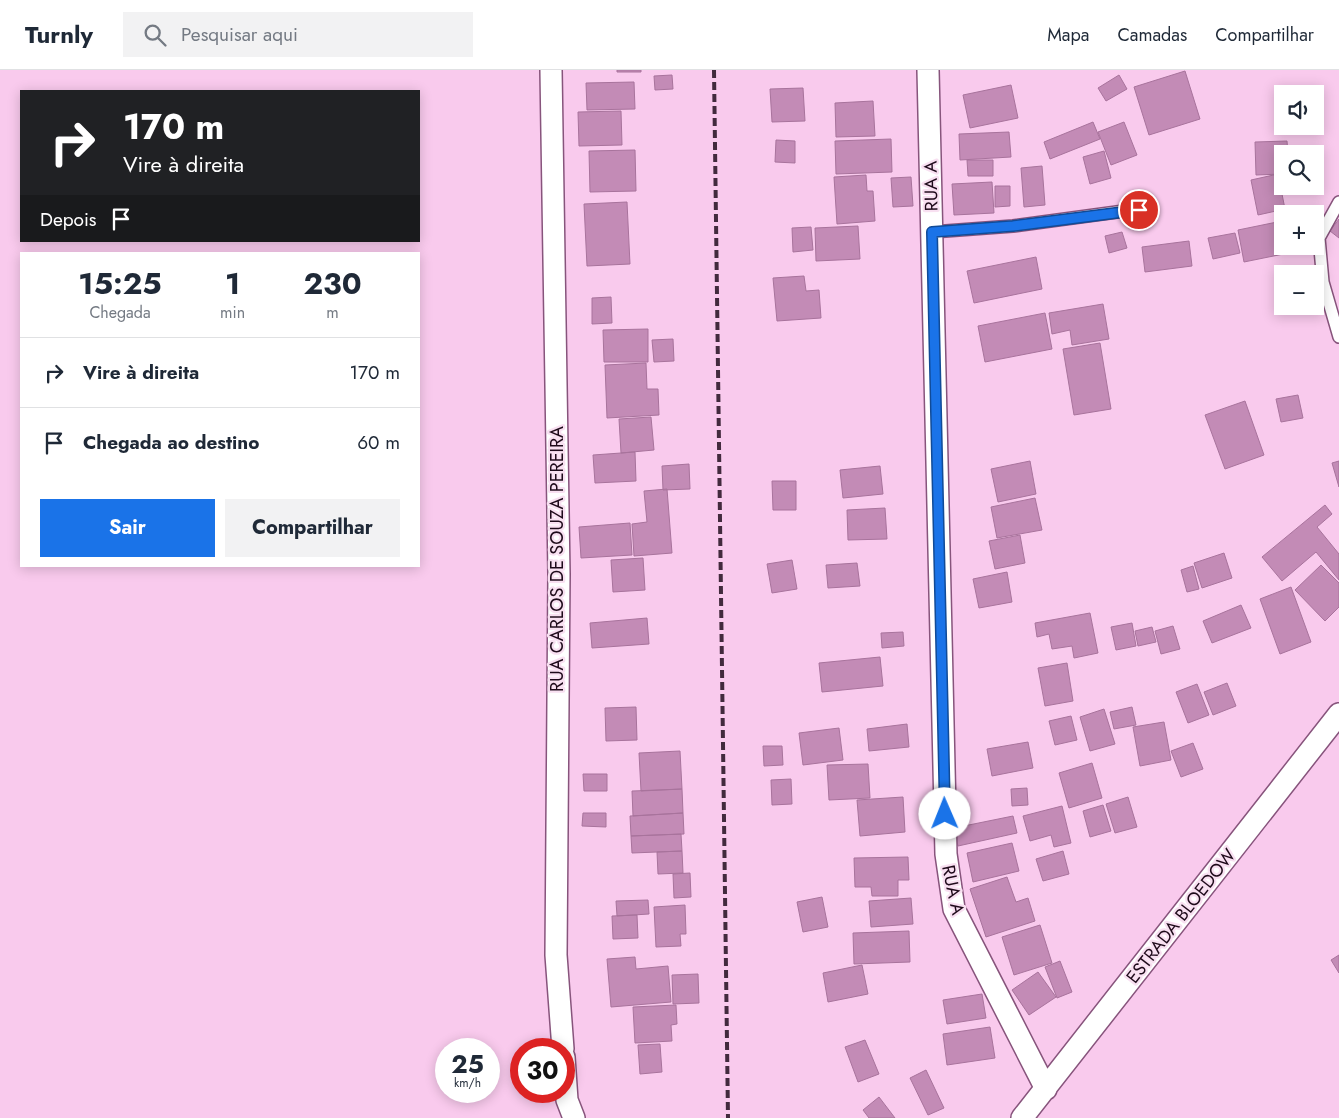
<!DOCTYPE html>
<html lang="pt">
<meta charset="utf-8">
<style>
body{margin:0;font-family:Jost,sans-serif;background:#f2f2f3;color:#1f2937;height:100vh;display:flex;flex-direction:column;font-size:19px;white-space:nowrap}
*{box-sizing:border-box;margin:0}
p{font-size:16px;color:#747a83}
.icon{flex:none;width:28px;height:28px;fill:none;stroke:currentColor;stroke-width:2;stroke-linecap:round;stroke-linejoin:round}
.map{position:relative;flex:1;overflow:hidden}
.sheet{position:absolute;left:20px;top:182px;width:400px;height:315px;display:flex;flex-direction:column;background:#fff;border-radius:0px;box-shadow:0 2px 12px #0003}
.sheet>*{flex:none}
.banner{position:absolute;left:20px;top:20px;width:400px;height:152px;border-radius:0px;box-shadow:0 2px 12px #0003;background:#202124;color:#fff;overflow:hidden}
.buttons{position:absolute;left:1274px;top:15px;display:grid;gap:10px}
.buttons a{display:grid;place-items:center;width:50px;height:50px;border-radius:0px;background:#fff;box-shadow:0 2px 12px #0003;font-size:25px}
.speed{position:absolute;left:435px;top:968px;display:flex;gap:10px;font-size:25px;font-weight:700;text-align:center}
.speed>*{display:grid;place-content:center;width:65px;height:65px;border-radius:50%;background:#fff;box-shadow:0 2px 12px #0003;line-height:1}
.speed small{font-size:12px;font-weight:400}
.speed .limit{border:8px solid #d22;background:#fff;color:#111}
.pin{position:absolute;display:grid;place-items:center;width:42px;height:42px;color:#fff;margin:-21px;border:2px solid #fff;border-radius:50%;box-shadow:0 1px 5px #0007}
.me{position:absolute;width:55px;margin:-28px;rotate:359deg;stroke-linejoin:round;filter:drop-shadow(0 0 4px #0008)}
.turn{display:flex;align-items:center;gap:18px;height:105px;padding:0 20px;font-size:22px}
.turn .icon{width:65px;height:65px;stroke-width:2.5}
.turn b{display:block;font-size:35px;line-height:42px}
.then{display:flex;align-items:center;height:48px;padding:0 20px;background:#0003;gap:10px;font-size:19px}
.eta{display:flex;justify-content:space-evenly;align-items:center;height:85px;text-align:center}
.eta b{font-size:30px;font-weight:700;line-height:35px}
.button{display:flex;gap:10px;margin-top:auto;padding:10px 20px}
.button a{flex:1;height:58px;border-radius:0px;background:#1a73e8;color:#fff;font-size:20px;font-weight:700;line-height:58px;text-align:center}
.button a+a{background:#f2f2f3;color:#1f2937}
ul{padding:0;list-style:none}
li{display:flex;align-items:center;gap:15px;height:70px;padding:0 20px;border-top:1px solid #e0e1e3}
li div{flex:1}
li b{display:block;font-size:19px}
li em{font-style:normal}
header{display:flex;align-items:center;gap:30px;box-sizing:border-box;height:70px;padding:0 25px;background:#fff;border-bottom:1px solid #e0e1e3}
header strong{font-size:24px}
nav{display:flex;gap:28px;margin-inline-start:auto;font-size:18px}
.search{width:350px;height:45px;background:#f2f2f3;display:flex;align-items:center;gap:12px;box-sizing:border-box;padding:0 18px;border-radius:0px;color:#747a83;font-size:19px}
.map>svg:first-child{display:block}
</style>
<header>
<strong>Turnly</strong>
<div class="search"><svg class="icon" aria-label="search" viewBox="0 0 24 24"><circle cx="10" cy="10" r="6"/><path d="M15 15l6 6"/></svg>Pesquisar aqui</div>
<nav><a>Mapa</a><a>Camadas</a><a>Compartilhar</a></nav>
</header>
<div class="map">
<svg width="1339" height="1048" viewBox="0 0 1339 1048">
<rect width="100%" height="100%" fill="#f9caed"/>
<!-- building -->
<path fill="#c38bb6" stroke="#a8739c" d="M617 0H641V2H617Z
M1185 1 1200 49 1149 65 1134 17Z
M672 5 673 19 655 20 654 6Z
M1119 5 1127 19 1106 31 1098 18Z
M634 12 635 39 587 40 586 13Z
M1011 15 1018 48 970 58 963 25Z
M803 18 805 51 772 52 770 19Z
M873 31 875 66 836 67 835 33Z
M621 41 622 75 579 76 578 42Z
M1093 52 1100 69 1050 89 1044 72Z
M1124 52 1137 85 1111 95 1098 62Z
M1009 62 1011 87 960 90 959 64Z
M891 69 892 102 836 104 835 71Z
M776 70 795 71V93L775 92Z
M1287 71 1288 84H1282V104L1256 105 1255 72Z
M635 80 636 121 590 122 589 81Z
M1104 81 1111 108 1090 114 1083 87Z
M967 90H993V106H968Z
M1042 96 1045 135 1024 137 1021 98Z
M1278 104 1285 139 1258 145 1251 110Z
M866 105 867 121H873L875 151 837 154 834 107Z
M911 107 913 136 893 137 891 108Z
M992 112 994 143 954 145 952 114Z
M995 116H1010V136L995 137Z
M627 132 630 194 587 196 584 134Z
M1339 149V168L1330 161Z
M1282 151V176H1307L1308 179 1244 192 1238 160Z
M858 156 860 189 816 191 815 158Z
M811 157 813 180 793 182 792 158Z
M1122 162 1127 178 1109 183 1105 166Z
M1235 163 1240 183 1213 189 1208 168Z
M1189 171 1192 196 1145 202 1142 177Z
M1036 187 1042 219 974 233 967 201Z
M804 206 806 221 819 220 821 248 777 251 773 208Z
M611 227 612 253 592 254V228Z
M1103 234 1109 269 1072 275 1070 260 1052 264 1049 243Z
M1045 243 1052 279 985 292 978 256Z
M648 259V292H604L603 260Z
M673 269 674 291 654 292 652 270Z
M1100 273 1111 339 1074 345 1063 279Z
M646 293 647 319H658L659 345 607 348 605 295Z
M1298 325 1303 348 1281 352 1276 329Z
M1245 331 1264 385 1225 399 1205 345Z
M651 347 654 380 621 383 619 349Z
M635 382 636 411 595 413 593 385Z
M1030 391 1036 424 998 432 991 399Z
M1339 391V417L1332 393Z
M689 394 690 419 663 420 662 396Z
M880 396 883 424 843 428 840 400Z
M772 411H796V440H773Z
M667 419 672 483 634 486 632 454 647 452 644 421Z
M1035 428 1042 460 997 468 991 437Z
M1325 435 1332 444 1317 457 1339 484V510L1316 482 1282 511 1262 487Z
M885 438 887 469 848 470 847 440Z
M630 453 632 485 581 488 579 457Z
M1020 465 1025 493 995 499 989 471Z
M1224 483 1232 508 1202 518 1194 493Z
M643 488 645 520 613 522 611 490Z
M792 490 797 519 772 523 767 494Z
M857 493 860 516 828 518 826 495Z
M1321 495 1339 513V537L1325 551 1295 520Z
M1193 496 1199 519 1187 522 1181 500Z
M1007 502 1012 532 979 538 973 509Z
M1291 517 1311 572 1280 584 1260 529Z
M1241 535 1251 558 1212 573 1203 551Z
M1090 543 1098 583 1074 588 1072 576 1052 579 1049 564 1037 567 1035 553Z
M647 548 649 574 592 578 590 553Z
M1132 553 1136 576 1116 580 1111 557Z
M1173 556 1180 579 1161 584 1155 561Z
M1152 557 1156 572 1138 576 1135 561Z
M903 562 904 576 882 578 881 563Z
M880 587 883 616 822 622 819 593Z
M1067 593 1073 631 1045 636 1038 598Z
M1227 613 1236 636 1213 645 1204 622Z
M1197 614 1209 645 1188 653 1176 622Z
M636 637 637 670 606 671 605 638Z
M1132 637 1136 655 1114 659 1110 642Z
M1104 639 1115 674 1090 681 1080 647Z
M1071 646 1077 670 1055 675 1049 651Z
M1164 652 1171 690 1140 696 1133 657Z
M907 654 909 677 869 681 867 659Z
M839 658 843 690 803 695 799 663Z
M1028 672 1033 698 992 706 987 679Z
M1193 673 1203 699 1181 707 1171 681Z
M763 676H782L783 695 764 696Z
M680 681 682 719 641 721 639 683Z
M1092 693 1102 728 1069 738 1059 703Z
M868 694 870 728 829 730 827 695Z
M583 704H607V721H584Z
M791 709 792 734 772 735 771 710Z
M1027 718 1028 735 1012 736 1011 719Z
M682 719 683 743 633 746 632 721Z
M903 727 905 762 860 766 857 730Z
M1128 727 1137 757 1115 763 1106 734Z
M1103 735 1111 761 1090 767 1083 741Z
M1062 736 1071 773 1054 777 1051 765 1030 771 1023 746Z
M583 743H606V757L582 756Z
M683 743 684 764 631 766 630 746Z
M1013 746 1017 763 958 776 954 758Z
M681 764 682 781 632 783 631 766Z
M1012 773 1019 801 973 812 967 783Z
M682 781 683 803 658 804 657 782Z
M1063 781 1069 804 1043 811 1036 789Z
M908 787 909 810H898V826H872L871 817H855L854 788Z
M690 803 691 827 674 828 673 804Z
M1007 807 1016 832 1028 828 1035 851 986 867 970 819Z
M822 827 828 857 803 862 797 832Z
M911 828 913 854 871 857 869 831Z
M648 830 649 844 617 846 616 831Z
M685 835 686 864H680L681 876 656 877 654 837Z
M637 845 638 868 613 869 612 846Z
M1040 855 1052 893 1014 905 1002 867Z
M909 861 910 892 854 894 853 863Z
M1339 885V903L1331 890Z
M635 887 636 899 668 896 671 932 611 937 607 889Z
M1060 891 1072 922 1057 928 1045 897Z
M862 895 868 924 828 932 823 903Z
M1038 902 1056 927 1029 945 1012 920Z
M698 904 699 933 673 934 672 905Z
M982 924 986 948 947 954 943 930Z
M676 935 677 954 671 955 672 971 635 973 633 937Z
M990 957 995 988 947 995 943 964Z
M865 970 879 1004 858 1012 845 977Z
M660 974 662 1002 640 1004 638 975Z
M926 1000 944 1038 928 1045 910 1008Z
M879 1027 895 1048H869L863 1040Z"/>
<g fill="none" stroke-linecap="round" stroke-linejoin="round">
<!-- service casing -->
<g stroke="#87547c" stroke-width="14">
<path id="service" d="M1339 132 1319 168 1323 212 1339 267
M932 162 1013 156 1139 139"/>
</g>
<!-- minor casing -->
<g stroke="#87547c" stroke-width="24">
<path id="minor" d="M551 0 559 504 556 885 563 979
M928 0 946 784 954 839 1046 1019
M564 987 567 1030 574 1048
M1022 1048 1339 644"/>
</g>
<!-- service -->
<use href="#service" stroke="#fff" stroke-width="11"/>
<!-- minor -->
<use href="#minor" stroke="#fff" stroke-width="21"/>
<!-- rail -->
<path stroke="#422a3d" stroke-width="4" stroke-dasharray="8 4" stroke-linecap="butt" d="M714 0 728 1048"/>
</g>
<g fill="none" stroke-linecap="round" stroke-linejoin="round">
<!-- route casing -->
<g stroke="#114b97" stroke-width="12">
<path id="route" d="M945 744 932 162 1013 156 1139 140"/>
</g>
<!-- route -->
<use href="#route" stroke="#1a73e8" stroke-width="9"/>
</g>
<g text-anchor="middle" dominant-baseline="central" stroke-width="4.5" stroke-linejoin="round" paint-order="stroke">
<!-- street labels -->
<g font-size="18" fill="#1e0a1a" stroke="#f8e0f1">
<text transform="translate(931 116) rotate(-91)">RUA A</text>
<text transform="translate(557 489) rotate(-90)">RUA CARLOS DE SOUZA PEREIRA</text>
<text transform="translate(953 820) rotate(78)">RUA A</text>
<text transform="translate(1181 846) rotate(-52)">ESTRADA BLOEDOW</text>
</g>
</g>
</svg>
<div class="buttons">
<a><svg class="icon" aria-label="sound" viewBox="0 0 24 24"><path d="M4 9h4l5-4v14l-5-4H4zM17 9q2 3 0 6"/></svg></a>
<a><svg class="icon" aria-label="search" viewBox="0 0 24 24"><circle cx="10" cy="10" r="6"/><path d="M15 15l6 6"/></svg></a>
<a>+</a>
<a>−</a>
</div>
<div class="speed"><div>25<small>km/h</small></div><div class="limit">30</div></div>
<div class="pin" style="left:1139px;top:140px;background:#d93025"><svg class="icon" aria-label="arrive" viewBox="0 0 24 24"><path d="M6 21V4h12l-3 4 3 4H6"/></svg></div>
<svg class="me" style="left:945px;top:744px" viewBox="-20 -20 40 40"><circle r="19" fill="#fff"/><path d="M0-13L10 11 0 6-10 11z" fill="#1a73e8"/></svg>
<div class="banner">
<div class="turn"><svg class="icon" aria-label="right" viewBox="0 0 24 24"><path d="M7 20v-9h11M14 6l5 5-5 5"/></svg><div><b>170 m</b>Vire à direita</div></div>
<div class="then">Depois<svg class="icon" aria-label="arrive" viewBox="0 0 24 24"><path d="M6 21V4h12l-3 4 3 4H6"/></svg></div>
</div>
<section class="sheet">
<div class="eta">
<div><b>15:25</b><p>Chegada</p></div>
<div><b>1</b><p>min</p></div>
<div><b>230</b><p>m</p></div>
</div>
<ul>
<li><svg class="icon" aria-label="right" viewBox="0 0 24 24"><path d="M7 20v-9h11M14 6l5 5-5 5"/></svg><div><b>Vire à direita</b></div><em>170 m</em></li>
<li><svg class="icon" aria-label="arrive" viewBox="0 0 24 24"><path d="M6 21V4h12l-3 4 3 4H6"/></svg><div><b>Chegada ao destino</b></div><em>60 m</em></li>
</ul>
<div class="button"><a>Sair</a><a>Compartilhar</a></div>
</section>
</div>
